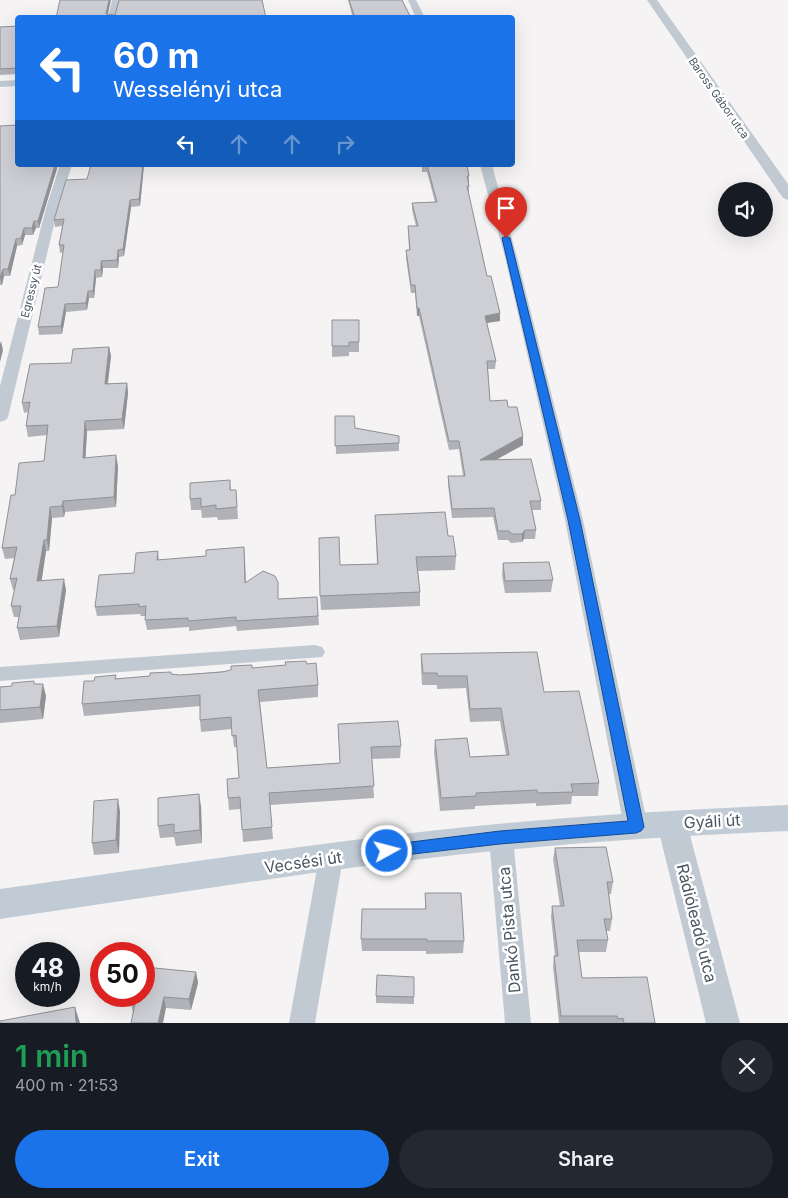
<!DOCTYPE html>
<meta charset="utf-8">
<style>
body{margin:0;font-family:Inter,sans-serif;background:#242831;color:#f1f3f6;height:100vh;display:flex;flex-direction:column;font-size:19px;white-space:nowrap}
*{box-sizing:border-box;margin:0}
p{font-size:16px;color:#9ea1a6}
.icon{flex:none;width:28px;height:28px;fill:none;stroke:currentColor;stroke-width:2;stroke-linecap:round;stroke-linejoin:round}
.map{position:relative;height:1023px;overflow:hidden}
.drawer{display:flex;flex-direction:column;background:#171b24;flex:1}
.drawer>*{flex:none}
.hud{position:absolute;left:15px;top:15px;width:500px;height:152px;border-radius:5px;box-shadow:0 5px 20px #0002;background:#1a73e8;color:#fff;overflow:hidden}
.tools{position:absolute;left:718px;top:182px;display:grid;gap:10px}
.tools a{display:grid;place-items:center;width:55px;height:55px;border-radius:50%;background:#171b24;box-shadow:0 5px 20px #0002;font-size:25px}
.speed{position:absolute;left:15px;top:942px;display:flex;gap:10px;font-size:25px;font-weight:700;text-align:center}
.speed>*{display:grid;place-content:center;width:65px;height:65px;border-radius:50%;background:#171b24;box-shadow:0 5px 20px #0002;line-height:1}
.speed small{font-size:12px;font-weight:400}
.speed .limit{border:8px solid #d22;background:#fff;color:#111}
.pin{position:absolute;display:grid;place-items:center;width:42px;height:42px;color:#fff;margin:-51px -21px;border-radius:50% 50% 50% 0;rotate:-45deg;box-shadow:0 0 5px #0007}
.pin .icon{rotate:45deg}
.me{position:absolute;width:55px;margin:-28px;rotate:83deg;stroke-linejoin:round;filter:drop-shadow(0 0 4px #0008)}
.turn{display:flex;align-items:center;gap:18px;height:105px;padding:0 15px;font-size:22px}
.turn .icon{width:65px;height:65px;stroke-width:2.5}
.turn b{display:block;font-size:35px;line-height:42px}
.lanes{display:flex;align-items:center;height:48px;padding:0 15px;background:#0003;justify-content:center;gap:25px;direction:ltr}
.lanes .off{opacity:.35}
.round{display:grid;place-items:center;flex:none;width:52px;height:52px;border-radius:26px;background:#242831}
.overview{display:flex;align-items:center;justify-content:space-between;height:85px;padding:0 15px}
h1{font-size:30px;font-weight:600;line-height:38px;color:#1e9e55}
.button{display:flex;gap:10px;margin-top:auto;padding:10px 15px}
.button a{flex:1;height:58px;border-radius:30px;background:#1a73e8;color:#fff;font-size:20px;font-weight:600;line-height:58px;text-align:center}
.button a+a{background:#242831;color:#f1f3f6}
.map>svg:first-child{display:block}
</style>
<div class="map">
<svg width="788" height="1023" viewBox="0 0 788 1023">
<rect width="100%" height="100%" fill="#f5f3f3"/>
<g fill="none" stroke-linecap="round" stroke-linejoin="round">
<!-- minor -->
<path fill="#c1cad2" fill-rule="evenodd" d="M112 0H120L116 18H108Z
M408 0H416L425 18H416Z
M18 80V86L0 87V81Z
M60 165H72L58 208 8 417 6 420 0 422V386L46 208Z
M480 165H492L517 257 583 520 648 827 644 834 636 836 628 834 624 827 565 520 505 257Z
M315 645 322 647 325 652 322 657 0 681V667Z
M501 829 509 831 513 838 531 1023H505L489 838 493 831Z
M331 848 339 851 343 858 315 1023H289L319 858 323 851Z"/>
<!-- tertiary -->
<path fill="#c1cad2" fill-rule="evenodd" d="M647 0H657L788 184V200L783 198Z
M672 812 683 816 687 824 740 1023H706L657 824 661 816Z"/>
<!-- secondary -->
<path fill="#c1cbd6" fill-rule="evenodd" d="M788 805V831C671 836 554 844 438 857 292 874 146 898 0 919V889C146 869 292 846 438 830 555 817 671 810 788 805Z"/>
</g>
<!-- wall -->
<path fill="#b0b2b7" d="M348 0H402L411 18H353Z
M18 26V74L0 75V27Z
M0 126 58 165 39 228H36L33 235H25L22 245 17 246 10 276H4L2 285H0Z
M144 165 140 206 131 207 124 256 119 257 118 268H103L102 277 96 278 94 298H89L87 310 66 312 62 334 39 335 38 327 58 287 63 252 60 253 59 245 62 226 55 227 54 220 87 179Z
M422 165H467L469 176V193H468L487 276 500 321 487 323 496 361 495 369H488L490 401 508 407 523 436V445L496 460 541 501V510H532L536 530 535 539H524L522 542 511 543 508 540H498L493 517 452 518 448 485V476H463L459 449 449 450 419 316H417L415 293H411L406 258V250H409L408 226H416L412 210V203L435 202 427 172H422Z
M359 320V352H349V356L332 357V346Z
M109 347 111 356 108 384 127 383 128 393 124 429 87 431 85 458 118 466 116 507 65 512 64 517 52 518 49 551H46L41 581 66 590 59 637 20 640 17 628 19 617H14L11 606 15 589 13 590 10 579 14 558 5 559 2 548 15 495 44 461 47 435 28 437 26 426 28 412 24 413 22 403 71 363Z
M335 416 355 428 399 436V451L336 454Z
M230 480 231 490H236L238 519 218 520 217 517 202 518 201 510H191L190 499Z
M375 515 448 536 456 556 455 570 418 571 420 592V606L321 610 320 596 340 565 377 564Z
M158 551 159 560 245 557V582L279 599 317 597 319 625 237 631 236 626 189 631V627L147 630 145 620 146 616H141L140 614 97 616 95 607 134 573Z
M503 563 553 580 551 592 505 593 502 575Z
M421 654 544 692 599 783 598 796H572L571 804 536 806V803L475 806V809L440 811 434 752 435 740 470 757 506 755 500 721 470 722 466 688 437 689V685H422L421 666Z
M307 664 318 685V697L260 702 267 768 340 763 338 724 401 746 400 758 372 759 374 798 270 805 273 839 243 842 241 809 229 810 228 798 239 778 237 747H234L232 729 201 732 200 720V706L84 716 82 704 94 681 116 675V679L171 675H180Z
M35 684 46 696 43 719 0 723V687Z
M201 806 202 843 176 846 174 837 160 838 158 826Z
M120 811 119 853 94 855 92 843Z
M555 848 613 882 611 894H609L612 919 610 931H606L608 940 606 952H579L582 978 655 1023H559L553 967 554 956H555L551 917 552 906H560L553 859Z
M425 893 464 941 463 953 426 954V951H362L361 939 425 909Z
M196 972 198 983 191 1010 166 1008 133 1013 131 1004Z
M414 977V1004L376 1003V996Z"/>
<!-- shaded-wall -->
<path fill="#909195" d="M109 0H111L107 18 106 14Z
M55 165H58L39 228 38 221Z
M143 165H144L140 206 139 199Z
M130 200 131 207 124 256 123 249Z
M34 221 36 228 33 235 32 228Z
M24 228 25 235 22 245 21 238Z
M16 239 17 246 10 276 8 269Z
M118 250 119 257 118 268 117 260Z
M101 261 103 268 102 277 101 270Z
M3 269 4 276 2 285 0 278Z
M95 270 96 278 94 298 93 291Z
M88 291 89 298 87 310 86 303Z
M65 304 66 312 62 334 61 326Z
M417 308H419V316H417Z
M500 313V321L485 323V316Z
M1 341 3 350 0 362V344Z
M109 347 111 356 106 394 105 384Z
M127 383 128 393 124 429 122 419Z
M85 421 87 431 85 468 83 458Z
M523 436V445L480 468V460Z
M116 455 118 466 116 507 114 497Z
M63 501 65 512 64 517 62 506Z
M50 507 52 518 49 551 47 540Z
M525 530 524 539 522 542V534Z
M44 540 46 551 40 592 37 581Z
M244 547 245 557 246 592 245 583Z
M64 579 66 590 59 637 57 626Z
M43 684 46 696 43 719 40 707Z
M199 794 201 806 202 843 200 830Z
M118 799 120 811 119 853 116 840Z
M196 972 198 983 191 1010 189 999Z
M164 997 166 1008 163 1023H158Z
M75 1007 80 1023H76Z"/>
<!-- building -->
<path fill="#cdcfd5" stroke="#909195" d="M60 0H109L106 14 115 15 119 0H262L266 18H181V17L157 18H56Z
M349 0H402L411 18H355Z
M18 26V68L0 69V27Z
M18 125V165H55L38 221H34L32 228H24L21 238 16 239 8 269H3L0 278V126Z
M91 165H143L139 199 130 200 123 249 118 250 117 260 101 261V270H95L93 291H88L86 303 65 304 61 326 38 327 45 288 58 287 64 245H59L64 219 54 220 66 180 87 179Z
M427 165H467L469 176H467L469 186H467L487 276H491L500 313 485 316 496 361H487L490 401 507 400 508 407H517L523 436 480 460 531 459 541 501H530L536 530H525L522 534H512L509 531H498L494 508 452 509 448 476H465L459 441H449L419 308H417L415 285H411L406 250H410L408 226H418L412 203 437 202Z
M332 320H359V342H349V346H332Z
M109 347 105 384 127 383 122 419 85 421 83 458 116 455 114 497 63 501 62 506 50 507 47 540H44L37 581 64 579 57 626 17 628 21 606H11L17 578 10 579 17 547 2 548 11 495H15L19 463 44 461 48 425 26 426 30 402 22 403 30 364 71 363 73 349Z
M335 416H354L355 428 399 436V443L335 446Z
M230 480V490H236L237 507 216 509V505L201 507V498L190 499V483Z
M445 512 448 536H453L456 556 416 557 420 592 320 596 319 538 339 537 340 565 378 564 375 515Z
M244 547 245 583 263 571 275 576 278 582V599L317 597 318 616 236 621V617L188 621V618L145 620 146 606 139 607V604L95 607 99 575 134 573 136 553 158 551 157 560 206 556V550Z
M549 562 553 580 505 581 503 563Z
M537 652 544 692 579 691 599 783 571 784 573 792 538 793 537 790 476 793V796L441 798 435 740 467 738 470 757 509 755 501 708 470 709 467 676H438L437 673H423L421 654Z
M306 661 307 664 316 663 318 685 258 690 267 768 340 763 338 724 398 721 401 746 371 747 374 786 269 793 272 827 242 830 240 797 228 798 227 779 239 778 236 735 232 736 231 717 200 720V695L82 704 84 681H94L95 677 116 675 115 679 150 676V673L171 672V674L180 675 222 672 231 670V666L252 665V668L286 665 285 662Z
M34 681V684H43L40 707 0 710V687L12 686V683Z
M199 794 200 830 174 833V824L158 826V798Z
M118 799 116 840 92 843 94 801Z
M606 847 613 882H607L612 919H604L608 940H577L582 978 647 977 655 1023H624L623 1018 618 1019 617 1016H561L554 956H558L552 906H564L555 848Z
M425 893H461L464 941H427V939H361L362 909H426Z
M144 967 196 972 189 999 164 997 158 1023H131L135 1004H131L133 996H144Z
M377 975 414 977V997L376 996Z
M75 1007 76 1023H0V1021Z"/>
<!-- route -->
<path fill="#1a73e8" stroke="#114b97" d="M506 236 510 238 580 520 644 827 641 831 636 833 500 844 387 857 382 855 380 851 382 847 387 845 500 831 628 821 568 520 502 238Z"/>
<g text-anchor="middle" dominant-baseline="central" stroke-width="5" stroke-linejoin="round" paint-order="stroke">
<!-- far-street labels -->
<g font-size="11" fill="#4a5661" stroke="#fff">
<text transform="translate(719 98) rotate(55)">Baross Gábor utca</text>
<text transform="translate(31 291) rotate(-76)">Egressy út</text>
</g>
<!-- near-street labels -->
<g font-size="16" fill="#4a5661" stroke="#fff">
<text transform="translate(712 821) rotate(-3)">Gyáli út</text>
<text transform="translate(303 862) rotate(-8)">Vecsési út</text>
<text transform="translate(697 923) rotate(76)">Rádióleadó utca</text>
<text transform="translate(509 930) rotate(-95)">Dankó Pista utca</text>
</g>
</g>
</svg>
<div class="tools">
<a><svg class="icon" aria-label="sound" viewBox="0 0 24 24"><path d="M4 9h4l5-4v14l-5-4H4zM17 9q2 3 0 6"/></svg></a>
</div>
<div class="speed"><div>48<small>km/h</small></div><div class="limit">50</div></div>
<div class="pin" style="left:506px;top:238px;background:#d93025"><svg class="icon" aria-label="arrive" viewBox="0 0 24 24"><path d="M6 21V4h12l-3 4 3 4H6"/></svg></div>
<svg class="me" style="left:387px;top:851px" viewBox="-20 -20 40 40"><circle r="17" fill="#1a73e8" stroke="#fff" stroke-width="3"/><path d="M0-11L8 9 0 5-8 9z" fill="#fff"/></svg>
<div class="hud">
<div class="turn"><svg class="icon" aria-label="left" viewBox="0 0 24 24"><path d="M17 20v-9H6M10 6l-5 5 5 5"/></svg><div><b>60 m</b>Wesselényi utca</div></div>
<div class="lanes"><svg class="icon" aria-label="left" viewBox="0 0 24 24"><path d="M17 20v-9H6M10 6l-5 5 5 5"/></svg><svg class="icon off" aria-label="ahead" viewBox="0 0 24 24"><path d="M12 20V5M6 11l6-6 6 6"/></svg><svg class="icon off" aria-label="ahead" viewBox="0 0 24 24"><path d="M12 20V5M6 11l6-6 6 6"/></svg><svg class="icon off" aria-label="right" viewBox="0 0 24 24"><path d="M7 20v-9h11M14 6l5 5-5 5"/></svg></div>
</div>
</div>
<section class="drawer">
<div class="overview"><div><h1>1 min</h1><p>400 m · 21:53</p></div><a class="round"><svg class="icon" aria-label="close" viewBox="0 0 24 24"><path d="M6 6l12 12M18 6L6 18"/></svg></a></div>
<div class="button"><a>Exit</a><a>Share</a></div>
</section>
